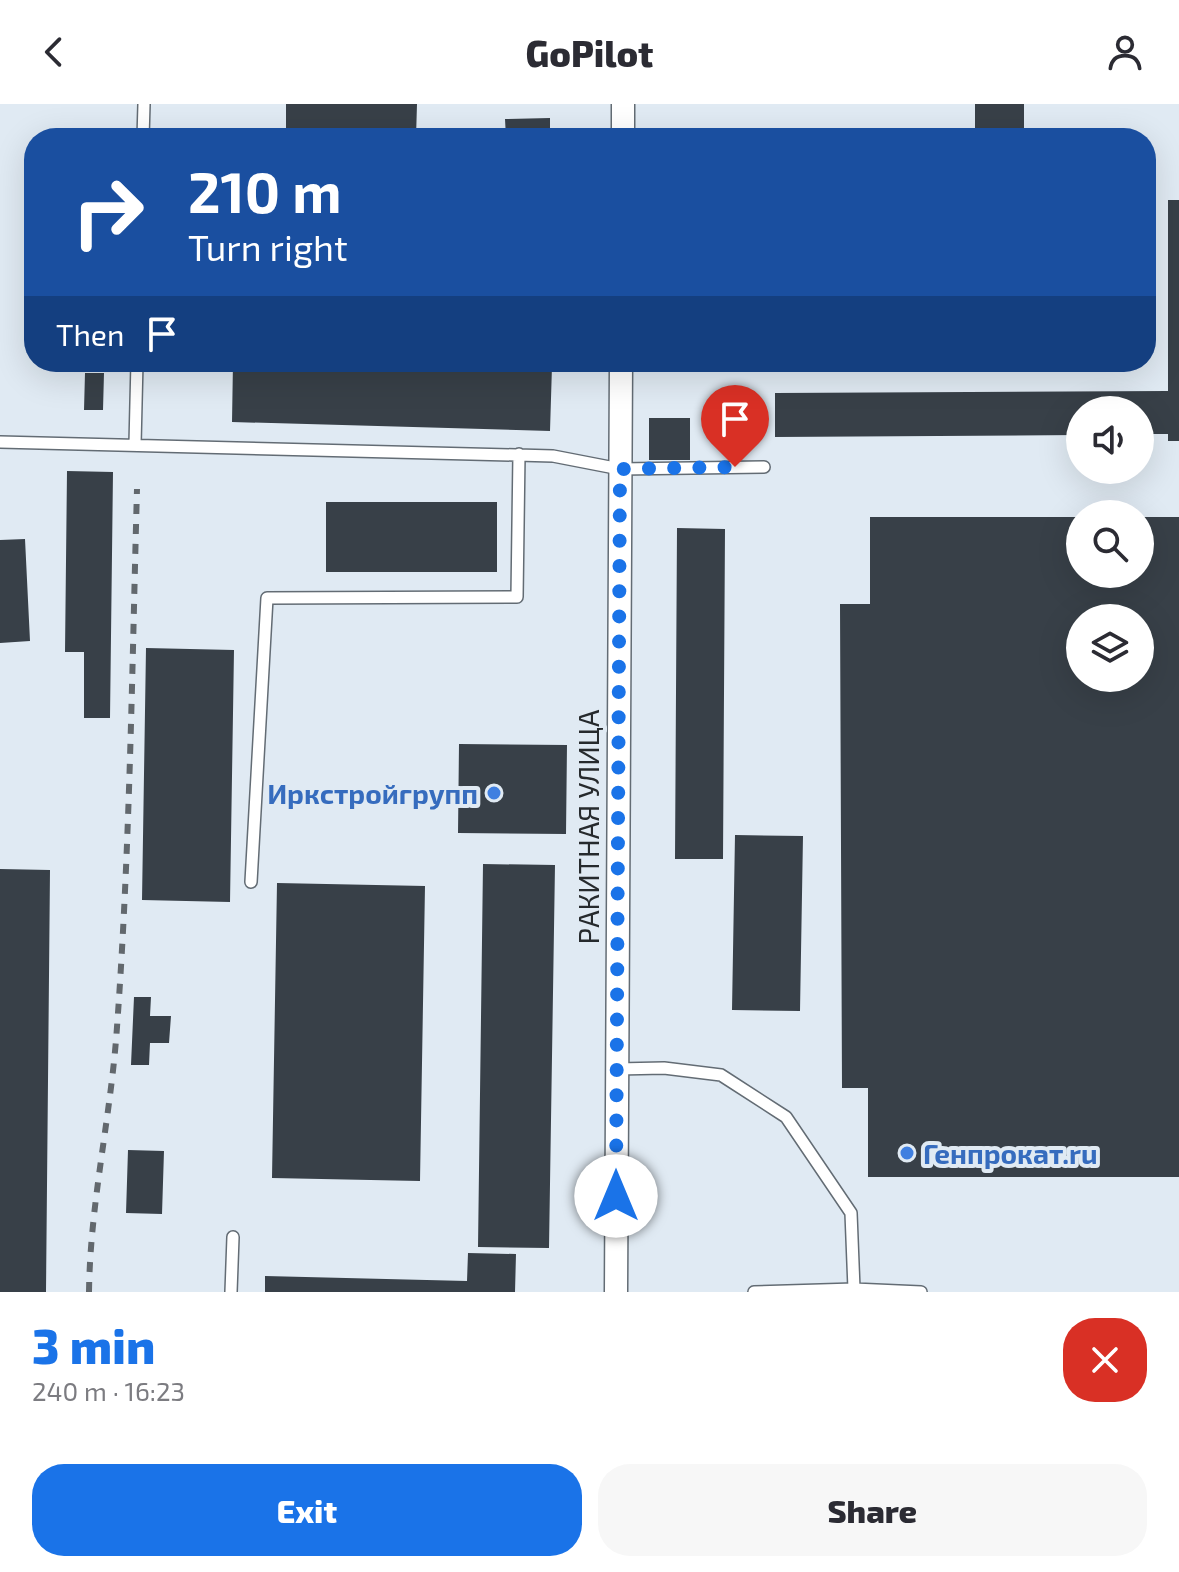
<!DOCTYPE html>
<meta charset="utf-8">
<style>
body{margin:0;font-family:"Exo 2",sans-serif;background:#f7f7f7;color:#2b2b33;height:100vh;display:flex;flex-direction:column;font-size:30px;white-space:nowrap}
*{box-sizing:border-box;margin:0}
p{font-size:26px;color:#7c7c81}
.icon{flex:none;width:44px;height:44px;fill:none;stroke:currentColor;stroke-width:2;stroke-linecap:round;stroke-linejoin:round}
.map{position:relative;height:1188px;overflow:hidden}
.drawer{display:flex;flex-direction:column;background:#fff;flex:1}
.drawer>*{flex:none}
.banner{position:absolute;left:24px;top:24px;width:1132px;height:244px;border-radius:32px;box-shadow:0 8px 32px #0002;background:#1a4fa0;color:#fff;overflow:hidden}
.fabs{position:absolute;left:1066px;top:292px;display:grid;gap:16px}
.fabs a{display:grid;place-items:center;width:88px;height:88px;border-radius:50%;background:#fff;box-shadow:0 8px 32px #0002;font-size:40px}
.pin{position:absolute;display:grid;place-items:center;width:68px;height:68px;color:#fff;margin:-82px -34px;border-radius:50% 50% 50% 0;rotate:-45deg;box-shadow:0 0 8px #0007}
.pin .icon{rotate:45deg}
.me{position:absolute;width:88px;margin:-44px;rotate:0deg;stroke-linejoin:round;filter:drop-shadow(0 0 6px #0008)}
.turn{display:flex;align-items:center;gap:28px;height:168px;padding:0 32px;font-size:36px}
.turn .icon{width:104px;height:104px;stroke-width:2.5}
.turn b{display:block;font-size:56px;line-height:68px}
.then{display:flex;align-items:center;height:76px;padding:0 32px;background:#0003;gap:16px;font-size:30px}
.round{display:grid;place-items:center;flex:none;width:84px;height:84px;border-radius:32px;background:#f7f7f7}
.summary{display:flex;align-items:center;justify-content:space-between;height:136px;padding:0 32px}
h1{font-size:48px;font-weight:800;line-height:60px;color:#1a73e8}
.primary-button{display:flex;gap:16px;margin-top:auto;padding:16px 32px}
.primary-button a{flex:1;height:92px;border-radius:32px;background:#1a73e8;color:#fff;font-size:32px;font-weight:800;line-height:92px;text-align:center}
.primary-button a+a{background:#f7f7f7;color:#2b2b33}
header{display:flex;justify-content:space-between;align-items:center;height:104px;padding:0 32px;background:#fff;font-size:36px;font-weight:800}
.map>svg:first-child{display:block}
</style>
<header><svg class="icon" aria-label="back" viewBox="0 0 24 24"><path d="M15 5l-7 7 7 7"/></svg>GoPilot<svg class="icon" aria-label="person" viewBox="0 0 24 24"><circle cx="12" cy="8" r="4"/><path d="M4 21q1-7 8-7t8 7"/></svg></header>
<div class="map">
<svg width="1179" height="1188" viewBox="0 0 1179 1188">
<rect width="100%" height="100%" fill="#e0eaf3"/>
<!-- building -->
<path fill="#384048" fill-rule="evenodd" d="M286 0H417L416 34H175L176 24 286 25Z
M975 0H1024V34H975Z
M550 14V34H506L505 15Z
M1168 96H1179V337H1168V330H1140V306H1080V331L775 333V289L1168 287Z
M233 258 552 262 550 327 232 318Z
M85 269H104L103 306H84Z
M649 314H690V356H649Z
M67 367 113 368 110 614H84V548H65Z
M326 398H497V468H326Z
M870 413H1080V470H1140V413H1179V1073H868V984H842L840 500H870ZM1080 514H1140V574H1080Z
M677 424 725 425 723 755H675Z
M25 435 30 537 0 539V436Z
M146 544 234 546 230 798 142 796Z
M459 640 567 641 566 730 458 729Z
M735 731 803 732 800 907 732 906Z
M483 760 555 761 549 1144 478 1143Z
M0 765 50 766 46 1188H0Z
M277 779 425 782 420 1077 272 1074Z
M134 893H151L150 912H171L169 939H150L149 961H131Z
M128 1046 164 1047 162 1110 126 1109Z
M468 1149 516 1150 515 1188H265V1172L467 1177Z"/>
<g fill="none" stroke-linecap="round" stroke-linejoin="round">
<!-- service casing -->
<g stroke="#636c74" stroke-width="14">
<path id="service" d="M143 34 144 0
M0 338 553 352 620 365 764 363
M135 340 137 258
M251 778 267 494 517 493 519 350
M617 965 664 964 721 971 786 1013 851 1109 854 1185
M231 1188 233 1133
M754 1188 854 1185 921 1188"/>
</g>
<!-- minor casing -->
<g stroke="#636c74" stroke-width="25">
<path id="minor" d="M623 34V0
M616 1188 621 258"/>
</g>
<!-- service -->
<use href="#service" stroke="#fff" stroke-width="11"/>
<!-- minor -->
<use href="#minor" stroke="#fff" stroke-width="22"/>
<!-- rail -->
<path stroke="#62686d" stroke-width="6" stroke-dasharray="10 10" stroke-linecap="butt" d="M89 1188C90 1099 111 1012 117 923 130 744 132 564 137 385"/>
</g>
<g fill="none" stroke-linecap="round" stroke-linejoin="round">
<!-- route -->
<path stroke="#1a73e8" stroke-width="14" stroke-dasharray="0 25.2" d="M616 1092 620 365 735 363"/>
</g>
<!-- markers -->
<g fill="#3f7fe0" stroke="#e0eaf3" stroke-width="3">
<circle cx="494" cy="689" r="8"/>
<circle cx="907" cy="1049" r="8"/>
</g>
<g text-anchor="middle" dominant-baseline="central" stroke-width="8" stroke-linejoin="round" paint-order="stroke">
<!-- shop labels -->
<g font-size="28" font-weight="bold" fill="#366cbe" stroke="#e0eaf3" text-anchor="end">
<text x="478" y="689">Иркстройгрупп</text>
<text x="923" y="1049" text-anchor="start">Генпрокат.ru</text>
</g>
<!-- street labels -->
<g font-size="28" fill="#262a2d" stroke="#e0eaf3">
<text transform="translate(588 723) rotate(-90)">РАКИТНАЯ УЛИЦА</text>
</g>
</g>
</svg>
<div class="fabs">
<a><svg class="icon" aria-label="sound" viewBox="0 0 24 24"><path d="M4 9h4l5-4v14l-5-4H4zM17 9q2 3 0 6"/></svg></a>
<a><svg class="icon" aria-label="search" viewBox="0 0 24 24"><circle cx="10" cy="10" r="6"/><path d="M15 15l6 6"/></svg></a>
<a><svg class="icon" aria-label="layers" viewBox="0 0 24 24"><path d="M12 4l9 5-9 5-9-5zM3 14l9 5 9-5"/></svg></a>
</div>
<div class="pin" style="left:735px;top:363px;background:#d93025"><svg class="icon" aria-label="arrive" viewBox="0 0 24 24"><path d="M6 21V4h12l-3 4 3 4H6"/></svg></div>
<svg class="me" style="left:616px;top:1092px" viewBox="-20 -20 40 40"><circle r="19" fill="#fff"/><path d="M0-13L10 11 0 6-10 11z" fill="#1a73e8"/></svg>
<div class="banner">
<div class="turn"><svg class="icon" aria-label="right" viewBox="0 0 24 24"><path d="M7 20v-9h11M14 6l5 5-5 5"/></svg><div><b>210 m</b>Turn right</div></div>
<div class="then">Then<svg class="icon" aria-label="arrive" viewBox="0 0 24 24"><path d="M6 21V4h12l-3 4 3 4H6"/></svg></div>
</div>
</div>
<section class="drawer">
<div class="summary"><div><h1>3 min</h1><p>240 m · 16:23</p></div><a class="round" style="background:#d93025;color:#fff"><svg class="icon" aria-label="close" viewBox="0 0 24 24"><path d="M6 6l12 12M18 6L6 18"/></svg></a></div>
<div class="primary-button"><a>Exit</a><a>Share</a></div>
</section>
